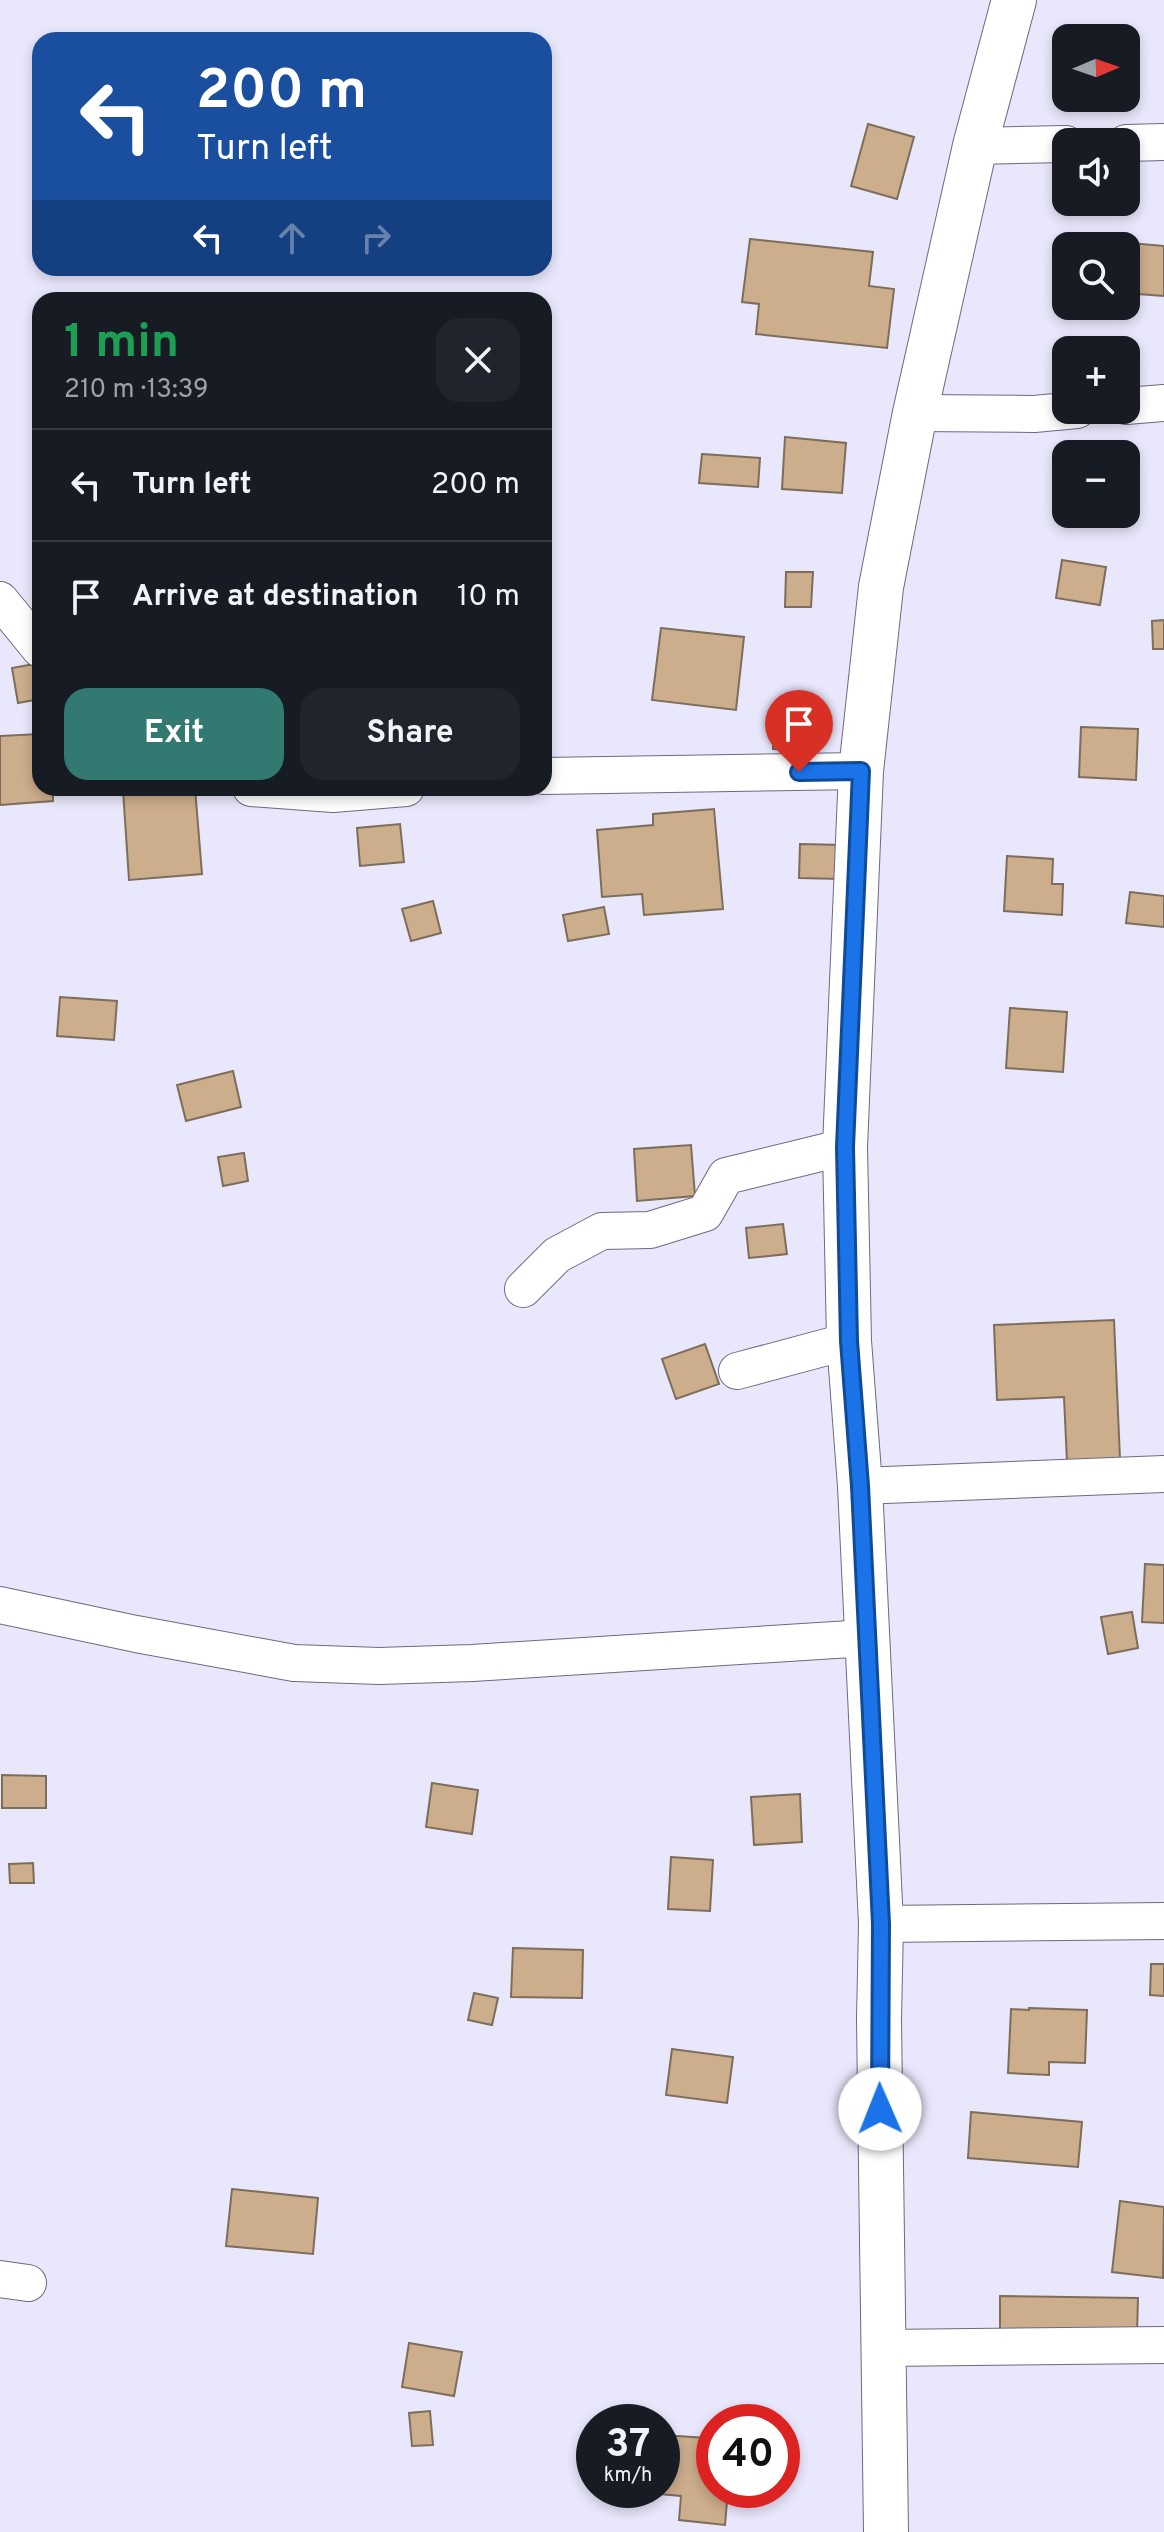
<!DOCTYPE html>
<meta charset="utf-8">
<style>
body{margin:0;font-family:Overpass,sans-serif;background:#20242c;color:#f1f3f6;height:100vh;display:flex;flex-direction:column;font-size:30px;white-space:nowrap}
*{box-sizing:border-box;margin:0}
p{font-size:26px;color:#9ea1a6}
.icon{flex:none;width:44px;height:44px;fill:none;stroke:currentColor;stroke-width:2;stroke-linecap:round;stroke-linejoin:round}
.map{position:relative;flex:1;overflow:hidden}
.details{position:absolute;left:32px;top:292px;width:520px;height:504px;display:flex;flex-direction:column;background:#171b24;border-radius:24px;box-shadow:0 4px 12px #0003}
.details>*{flex:none}
.banner{position:absolute;left:32px;top:32px;width:520px;height:244px;border-radius:24px;box-shadow:0 4px 12px #0003;background:#1a4fa0;color:#fff;overflow:hidden}
.needle{width:52px;rotate:88deg}
.controls{position:absolute;left:1052px;top:24px;display:grid;gap:16px}
.controls a{display:grid;place-items:center;width:88px;height:88px;border-radius:16px;background:#171b24;box-shadow:0 4px 12px #0003;font-size:40px}
.speed{position:absolute;left:576px;top:2404px;display:flex;gap:16px;font-size:40px;font-weight:700;text-align:center}
.speed>*{display:grid;place-content:center;width:104px;height:104px;border-radius:50%;background:#171b24;box-shadow:0 4px 12px #0003;line-height:1}
.speed small{font-size:20px;font-weight:400}
.speed .limit{border:12px solid #d22;background:#fff;color:#111}
.pin{position:absolute;display:grid;place-items:center;width:68px;height:68px;color:#fff;margin:-82px -34px;border-radius:50% 50% 50% 0;rotate:-45deg;box-shadow:0 0 8px #0007}
.pin .icon{rotate:45deg}
.me{position:absolute;width:88px;margin:-44px;rotate:359deg;stroke-linejoin:round;filter:drop-shadow(0 0 6px #0008)}
.turn{display:flex;align-items:center;gap:28px;height:168px;padding:0 32px;font-size:36px}
.turn .icon{width:104px;height:104px;stroke-width:2.5}
.turn b{display:block;font-size:56px;line-height:68px}
.lanes{display:flex;align-items:center;height:76px;padding:0 32px;background:#0003;justify-content:center;gap:40px;direction:ltr}
.lanes .off{opacity:.35}
.round{display:grid;place-items:center;flex:none;width:84px;height:84px;border-radius:24px;background:#20242c}
.overview{display:flex;align-items:center;justify-content:space-between;height:136px;padding:0 32px}
h1{font-size:48px;font-weight:700;line-height:60px;color:#1e9e55}
.primary-button{display:flex;gap:16px;margin-top:auto;padding:16px 32px}
.primary-button a{flex:1;height:92px;border-radius:24px;background:#327972;color:#fff;font-size:32px;font-weight:700;line-height:92px;text-align:center}
.primary-button a+a{background:#20242c;color:#f1f3f6}
ul{padding:0;list-style:none}
li{display:flex;align-items:center;gap:24px;height:112px;padding:0 32px;border-top:2px solid #363941}
li div{flex:1}
li b{display:block;font-size:30px}
li em{font-style:normal}
.map>svg:first-child{display:block}
</style>
<div class="map">
<svg width="1164" height="2532" viewBox="0 0 1164 2532">
<rect width="100%" height="100%" fill="#e9e7fb"/>
<!-- building -->
<path fill="#ccad8c" stroke="#7d6d5a" stroke-width="2" d="M868 124 914 137 897 199 851 186Z
M750 239 873 252 869 286 894 289 887 348 756 334 759 304 742 302Z
M1130 243 1164 246V296L1126 293Z
M785 437 846 443 842 493 782 489Z
M702 454 760 458 758 487 699 483Z
M1062 560 1106 567 1100 605 1056 598Z
M786 572H813L811 607H785Z
M1164 620V649H1153L1152 621Z
M661 628 744 637 736 710 652 700Z
M40 663V699L18 703 12 668Z
M775 708 804 710 803 750 773 749Z
M1081 727 1138 729 1136 780 1079 777Z
M40 734V788H53V801L0 805V736Z
M150 788H195L202 874 129 880 123 790Z
M714 809 723 909 644 915 642 894 602 897 597 830 653 825V814Z
M400 824 404 862 360 866 357 828Z
M800 844 842 845 841 879 799 878Z
M1007 856 1053 859 1052 884H1063L1062 915 1004 911Z
M1130 892 1164 896V927L1126 923Z
M433 901 441 933 411 941 402 909Z
M604 907 609 934 568 941 563 915Z
M60 997 117 1001 114 1040 57 1036Z
M1010 1008 1067 1012 1063 1072 1006 1068Z
M233 1071 241 1107 186 1121 177 1085Z
M691 1145 695 1196 637 1201 634 1149Z
M244 1153 248 1181 223 1186 218 1157Z
M783 1224 787 1254 749 1258 746 1228Z
M1114 1320 1120 1459 1067 1462 1064 1397 997 1400 994 1325Z
M705 1344 719 1384 676 1399 662 1359Z
M1145 1564 1164 1565V1623L1142 1622Z
M1132 1612 1138 1648 1108 1654 1101 1617Z
M2 1775 46 1776V1808H2Z
M432 1783 478 1790 472 1834 426 1827Z
M800 1794 802 1842 754 1845 751 1797Z
M671 1857 713 1860 710 1911 668 1909Z
M33 1863 34 1883H10L9 1864Z
M513 1948 583 1950 582 1998 511 1997Z
M1151 1964H1164V1996L1150 1995Z
M474 1993 498 1998 492 2025 468 2020Z
M1029 2008 1087 2010 1085 2063 1049 2062V2075L1008 2073 1011 2009 1029 2010Z
M672 2049 733 2057 727 2103 666 2095Z
M971 2112 1082 2122 1078 2167 968 2158Z
M232 2189 318 2198 313 2254 226 2246Z
M1120 2201 1164 2207 1163 2278 1112 2272Z
M1000 2296 1138 2298 1137 2333H1000Z
M409 2343 462 2352 454 2396 402 2387Z
M430 2411 433 2445 412 2446 409 2413Z
M662 2435 707 2438V2441L714 2442V2490H728L725 2525 679 2520 681 2496 636 2492 662 2490Z"/>
<g fill="none" stroke-linecap="round" stroke-linejoin="round">
<!-- minor casing -->
<g stroke="#6c6a80" stroke-width="38">
<path id="minor" d="M1126 143 1164 142
M975 146 1066 144
M1126 406 1164 403
M915 413 1034 414 1077 410
M0 600 40 649
M544 776 861 771
M251 788 333 794 406 788
M523 1289 557 1255 602 1231 650 1230 705 1213 726 1176 845 1147
M737 1371 849 1341
M860 1486 1164 1474
M0 1605 136 1634 294 1663 379 1666 472 1663 867 1638
M881 1924 1164 1921
M0 2279 28 2283
M883 2348 1164 2345"/>
</g>
<!-- tertiary casing -->
<g stroke="#6c6a80" stroke-width="46">
<path id="tertiary" d="M886 2532 879 2019 881 1924 860 1486 849 1341 845 1147 861 771 881 587 915 413 975 146 1014 0"/>
</g>
<!-- minor -->
<use href="#minor" stroke="#fff" stroke-width="36"/>
<!-- tertiary -->
<use href="#tertiary" stroke="#fff" stroke-width="44"/>
</g>
<g fill="none" stroke-linecap="round" stroke-linejoin="round">
<!-- route casing -->
<g stroke="#114b97" stroke-width="20">
<path id="route" d="M799 772 861 771 845 1147 849 1341 860 1486 881 1924 880 2109"/>
</g>
<!-- route -->
<use href="#route" stroke="#1a73e8" stroke-width="14"/>
</g>
</svg>
<div class="controls">
<a><svg class="needle" viewBox="-14 -14 28 28"><path d="M0-13l5 13h-10z" fill="#e53935"/><path d="M0 13l5-13h-10z" fill="#9ea1a6"/></svg></a>
<a><svg class="icon" aria-label="sound" viewBox="0 0 24 24"><path d="M4 9h4l5-4v14l-5-4H4zM17 9q2 3 0 6"/></svg></a>
<a><svg class="icon" aria-label="search" viewBox="0 0 24 24"><circle cx="10" cy="10" r="6"/><path d="M15 15l6 6"/></svg></a>
<a>+</a>
<a>−</a>
</div>
<div class="speed"><div>37<small>km/h</small></div><div class="limit">40</div></div>
<div class="pin" style="left:799px;top:772px;background:#d93025"><svg class="icon" aria-label="arrive" viewBox="0 0 24 24"><path d="M6 21V4h12l-3 4 3 4H6"/></svg></div>
<svg class="me" style="left:880px;top:2109px" viewBox="-20 -20 40 40"><circle r="19" fill="#fff"/><path d="M0-13L10 11 0 6-10 11z" fill="#1a73e8"/></svg>
<div class="banner">
<div class="turn"><svg class="icon" aria-label="left" viewBox="0 0 24 24"><path d="M17 20v-9H6M10 6l-5 5 5 5"/></svg><div><b>200 m</b>Turn left</div></div>
<div class="lanes"><svg class="icon" aria-label="left" viewBox="0 0 24 24"><path d="M17 20v-9H6M10 6l-5 5 5 5"/></svg><svg class="icon off" aria-label="ahead" viewBox="0 0 24 24"><path d="M12 20V5M6 11l6-6 6 6"/></svg><svg class="icon off" aria-label="right" viewBox="0 0 24 24"><path d="M7 20v-9h11M14 6l5 5-5 5"/></svg></div>
</div>
<section class="details">
<div class="overview"><div><h1>1 min</h1><p>210 m · 13:39</p></div><a class="round"><svg class="icon" aria-label="close" viewBox="0 0 24 24"><path d="M6 6l12 12M18 6L6 18"/></svg></a></div>
<ul>
<li><svg class="icon" aria-label="left" viewBox="0 0 24 24"><path d="M17 20v-9H6M10 6l-5 5 5 5"/></svg><div><b>Turn left</b></div><em>200 m</em></li>
<li><svg class="icon" aria-label="arrive" viewBox="0 0 24 24"><path d="M6 21V4h12l-3 4 3 4H6"/></svg><div><b>Arrive at destination</b></div><em>10 m</em></li>
</ul>
<div class="primary-button"><a>Exit</a><a>Share</a></div>
</section>
</div>
